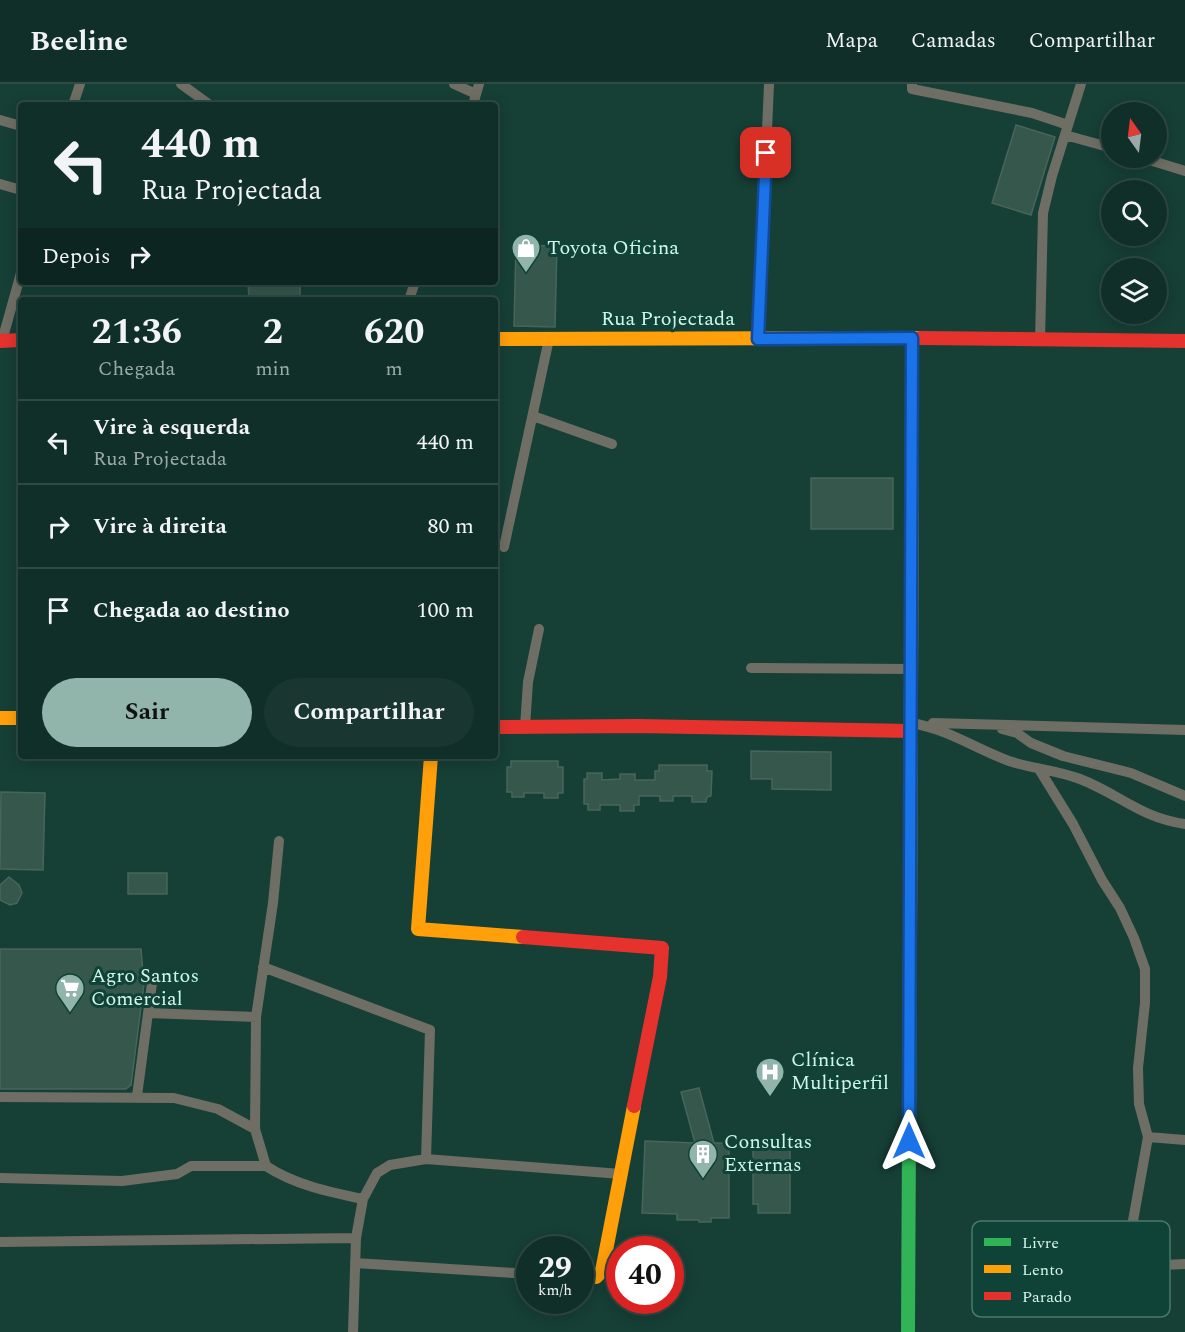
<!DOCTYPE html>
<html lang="pt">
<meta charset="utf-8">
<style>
body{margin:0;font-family:Spectral,serif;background:#193730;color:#f1f3f6;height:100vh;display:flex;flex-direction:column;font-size:22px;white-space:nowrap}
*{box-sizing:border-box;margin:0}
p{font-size:20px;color:#9ca9a8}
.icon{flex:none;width:33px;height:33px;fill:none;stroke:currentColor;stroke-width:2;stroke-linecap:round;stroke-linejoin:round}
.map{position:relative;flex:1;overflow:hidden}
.details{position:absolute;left:18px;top:213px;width:480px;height:462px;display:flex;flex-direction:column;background:#102f28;border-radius:6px;box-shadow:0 3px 15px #0003,0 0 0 2px #304a45}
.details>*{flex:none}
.banner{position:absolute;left:18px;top:18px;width:480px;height:183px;border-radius:6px;box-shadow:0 3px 15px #0003,0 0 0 2px #304a45;background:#102f28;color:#f1f3f6;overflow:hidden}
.needle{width:39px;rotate:346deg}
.buttons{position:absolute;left:1101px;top:18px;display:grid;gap:12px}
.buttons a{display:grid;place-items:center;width:66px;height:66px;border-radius:50%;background:#102f28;box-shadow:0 3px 15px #0003,0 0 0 2px #304a45;font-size:30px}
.speed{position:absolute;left:516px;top:1152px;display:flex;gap:12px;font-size:30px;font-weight:700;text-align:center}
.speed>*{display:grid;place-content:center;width:78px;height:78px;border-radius:50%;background:#102f28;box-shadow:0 3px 15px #0003,0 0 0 2px #304a45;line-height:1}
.speed small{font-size:15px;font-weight:400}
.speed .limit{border:9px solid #d22;background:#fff;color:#111}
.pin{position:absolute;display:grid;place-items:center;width:51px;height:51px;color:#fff;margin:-26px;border-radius:12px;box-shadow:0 3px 9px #0006}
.me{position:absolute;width:66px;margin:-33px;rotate:0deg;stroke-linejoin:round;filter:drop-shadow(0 0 4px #0008)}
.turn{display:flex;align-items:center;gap:21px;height:126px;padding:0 24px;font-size:27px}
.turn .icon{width:78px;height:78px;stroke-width:2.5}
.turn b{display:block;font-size:42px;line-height:51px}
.then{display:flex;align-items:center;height:57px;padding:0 24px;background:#0003;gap:12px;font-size:22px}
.eta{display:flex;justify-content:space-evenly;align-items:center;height:102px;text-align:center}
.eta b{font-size:36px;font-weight:700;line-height:42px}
.cta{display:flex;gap:12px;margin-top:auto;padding:12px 24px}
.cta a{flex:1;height:69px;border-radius:36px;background:#92b5ab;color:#111;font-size:24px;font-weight:700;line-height:69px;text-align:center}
.cta a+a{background:#193730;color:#f1f3f6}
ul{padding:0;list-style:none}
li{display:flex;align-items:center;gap:18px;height:84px;padding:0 24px;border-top:2px solid #304a45}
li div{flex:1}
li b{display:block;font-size:22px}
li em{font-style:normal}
header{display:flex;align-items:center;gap:36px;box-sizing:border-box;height:84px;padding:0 30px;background:#102f28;border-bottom:2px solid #304a45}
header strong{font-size:28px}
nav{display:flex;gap:33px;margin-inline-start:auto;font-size:21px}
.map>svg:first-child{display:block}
</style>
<header>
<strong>Beeline</strong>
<nav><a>Mapa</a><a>Camadas</a><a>Compartilhar</a></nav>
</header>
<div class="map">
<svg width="1185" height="1248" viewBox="0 0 1185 1248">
<rect width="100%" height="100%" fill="#163f36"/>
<!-- building -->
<path fill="#36574b" stroke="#48655b" stroke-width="1.5" d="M1016 41 1055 53 1031 131 992 119Z
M516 161 557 162 555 243 514 242Z
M248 198H300V213L249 214Z
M811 394H893V445H811Z
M751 667 831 668V706L772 705V695H751Z
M511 677H558V683H563V709H558V714H544V709H524V713H512V708H507V683H511Z
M659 681H707V687H712L711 712 707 713 706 718H692V712H673V717H660V712H639V721H634V727H620V721H600V726H588V720H584V695H587V689H602V696L620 695V690H635V696H655V687H659Z
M1 708 45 709 43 786 0 785Z
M128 789H167V810H128Z
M9 793 19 801 22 809 17 819 10 821 0 816V801Z
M0 865H141L144 900 131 1001 126 1005H0Z
M699 1004 714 1059H729V1134H711V1138H699V1136H677V1130L642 1129 645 1057 695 1059 681 1008Z
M758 1056H790V1129H758V1120H753V1065H758Z"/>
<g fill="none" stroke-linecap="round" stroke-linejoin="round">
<!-- street -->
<path stroke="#6e6e64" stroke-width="10" d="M181 0 210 21
M454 0 476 10
M912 0V5L1032 29 1068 41
M73 21 80 0
M473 21 479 0
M0 36 21 42
M1065 51 1112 64
M1143 74 1185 87
M0 100 21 106
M409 216 415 198
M758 255 769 0
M2 257 21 189
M1040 257 1043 129 1052 92 1081 0
M533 332 612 360
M504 463 549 255
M751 584 911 585
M911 639C948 645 974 664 1009 677 1033 685 1057 686 1080 695 1119 710 1141 734 1185 740
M933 639 1185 646
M525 643 528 598 539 545
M1002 645 1017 649 1031 659 1063 672 1131 689 1185 712
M1039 685 1073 740 1102 796 1120 824 1134 854 1145 885V919L1138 984 1139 1020 1148 1053 1131 1148 1130 1173 1134 1180 1143 1182 1185 1180
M279 757 273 819 256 933 255 1045 266 1082C295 1101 329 1108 363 1115
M263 883 430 946 426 1075
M148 929 256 933
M137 1012 152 899
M0 1013 174 1014 218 1025 255 1045
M1148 1053 1185 1056
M0 1094 122 1097 177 1090 191 1082H266
M0 1158 356 1154
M355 1179 530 1190
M353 1248 356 1154 363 1115 377 1089 390 1081 426 1075 621 1090"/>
<!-- fast -->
<path stroke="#30b455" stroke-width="14" d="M908 1248 910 856"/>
<!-- slow -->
<path stroke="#ff9f0a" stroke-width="14" d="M495 255 920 254
M0 634H21
M431 672 418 845 523 853
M910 856 912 357
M580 1193H596L602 1187 634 1022"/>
<!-- jam -->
<path stroke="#e5322d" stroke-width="14" d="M920 254 1185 257
M0 257 21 256
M912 357V254
M495 643 637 642 911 647
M523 853 662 864 660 893 634 1022"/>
</g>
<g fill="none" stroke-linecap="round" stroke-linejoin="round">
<!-- route casing -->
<g stroke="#114b97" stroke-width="15">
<path id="route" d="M766 69 758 255 912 254 909 1057"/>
</g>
<!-- route -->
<use href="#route" stroke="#1a73e8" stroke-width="10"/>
</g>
<!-- icons -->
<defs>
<g id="shop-pin" transform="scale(1.5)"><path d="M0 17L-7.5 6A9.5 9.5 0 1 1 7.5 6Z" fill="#92b5ab" stroke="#104337"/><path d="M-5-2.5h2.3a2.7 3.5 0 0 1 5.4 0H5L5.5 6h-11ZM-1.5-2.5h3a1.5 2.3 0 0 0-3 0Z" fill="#fff"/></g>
<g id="supermarket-pin" transform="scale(1.5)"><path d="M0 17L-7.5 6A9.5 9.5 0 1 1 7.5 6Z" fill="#92b5ab" stroke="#104337"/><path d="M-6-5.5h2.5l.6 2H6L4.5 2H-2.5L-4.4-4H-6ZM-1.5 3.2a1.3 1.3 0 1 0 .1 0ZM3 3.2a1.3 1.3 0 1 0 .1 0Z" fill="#fff"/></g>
<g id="hospital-pin" transform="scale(1.5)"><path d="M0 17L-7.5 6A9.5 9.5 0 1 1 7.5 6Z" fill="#92b5ab" stroke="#104337"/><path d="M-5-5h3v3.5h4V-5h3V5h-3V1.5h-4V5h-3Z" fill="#fff"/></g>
<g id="building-pin" transform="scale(1.5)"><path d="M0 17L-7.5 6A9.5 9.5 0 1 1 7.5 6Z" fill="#92b5ab" stroke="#104337"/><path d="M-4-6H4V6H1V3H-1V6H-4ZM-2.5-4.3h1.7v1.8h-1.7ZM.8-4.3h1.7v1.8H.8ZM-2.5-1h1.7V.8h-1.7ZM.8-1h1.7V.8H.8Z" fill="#fff"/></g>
</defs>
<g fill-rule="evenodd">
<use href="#shop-pin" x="526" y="164"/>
<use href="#supermarket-pin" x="70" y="904"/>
<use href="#hospital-pin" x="770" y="988"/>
<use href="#building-pin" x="703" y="1070"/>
</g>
<g text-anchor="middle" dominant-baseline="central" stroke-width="6" stroke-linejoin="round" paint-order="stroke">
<!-- poi labels -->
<g font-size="20" fill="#d4f4ea" stroke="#104337" text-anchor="start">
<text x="547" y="164">Toyota Oficina</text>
<text x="91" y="892">Agro Santos<tspan x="91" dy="23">Comercial</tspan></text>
<text x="791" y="976">Clínica<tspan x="791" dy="23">Multiperfil</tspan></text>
<text x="724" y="1058">Consultas<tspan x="724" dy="23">Externas</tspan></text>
</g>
<!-- street labels -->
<g font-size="20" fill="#d4f4ea" stroke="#104337">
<text x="668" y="235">Rua Projectada</text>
</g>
</g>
<!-- legend -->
<rect x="972" y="1137" width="198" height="96" rx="9" fill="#104337" stroke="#4b786d" stroke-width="1.5"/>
<rect x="984" y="1154" width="27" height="8" fill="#30b455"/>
<rect x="984" y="1181" width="27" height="8" fill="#ff9f0a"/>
<rect x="984" y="1208" width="27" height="8" fill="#e5322d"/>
<g font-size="16" fill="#d4f4ea">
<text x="1022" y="1164">Livre</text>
<text x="1022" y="1191">Lento</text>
<text x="1022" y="1218">Parado</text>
</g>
</svg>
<div class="buttons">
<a><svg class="needle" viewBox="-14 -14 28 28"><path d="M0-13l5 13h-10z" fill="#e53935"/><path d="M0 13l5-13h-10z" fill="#9ca9a8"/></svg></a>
<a><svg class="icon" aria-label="search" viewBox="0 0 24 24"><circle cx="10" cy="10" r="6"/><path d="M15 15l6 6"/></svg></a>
<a><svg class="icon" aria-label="layers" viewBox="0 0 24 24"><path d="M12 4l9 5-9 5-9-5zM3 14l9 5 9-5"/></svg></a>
</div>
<div class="speed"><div>29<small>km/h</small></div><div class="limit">40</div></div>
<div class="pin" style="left:766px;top:69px;background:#d93025"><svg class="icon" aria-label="arrive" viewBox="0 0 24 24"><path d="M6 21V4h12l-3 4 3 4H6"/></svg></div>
<svg class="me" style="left:909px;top:1057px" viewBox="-20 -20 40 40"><path d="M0-17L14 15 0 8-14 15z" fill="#1a73e8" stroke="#fff" stroke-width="4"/></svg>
<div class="banner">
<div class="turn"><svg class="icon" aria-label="left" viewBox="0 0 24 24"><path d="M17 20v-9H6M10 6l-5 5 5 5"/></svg><div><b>440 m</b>Rua Projectada</div></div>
<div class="then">Depois<svg class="icon" aria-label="right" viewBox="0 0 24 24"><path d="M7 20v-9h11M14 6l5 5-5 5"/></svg></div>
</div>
<section class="details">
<div class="eta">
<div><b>21:36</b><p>Chegada</p></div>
<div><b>2</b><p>min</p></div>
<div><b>620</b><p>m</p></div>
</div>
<ul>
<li><svg class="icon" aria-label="left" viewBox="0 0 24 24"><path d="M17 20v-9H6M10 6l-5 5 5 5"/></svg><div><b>Vire à esquerda</b><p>Rua Projectada</p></div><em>440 m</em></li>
<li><svg class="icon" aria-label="right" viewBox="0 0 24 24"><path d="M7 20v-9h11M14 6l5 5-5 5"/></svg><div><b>Vire à direita</b></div><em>80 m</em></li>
<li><svg class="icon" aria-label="arrive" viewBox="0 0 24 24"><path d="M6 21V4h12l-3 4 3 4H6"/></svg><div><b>Chegada ao destino</b></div><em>100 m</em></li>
</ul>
<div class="cta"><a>Sair</a><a>Compartilhar</a></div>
</section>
</div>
